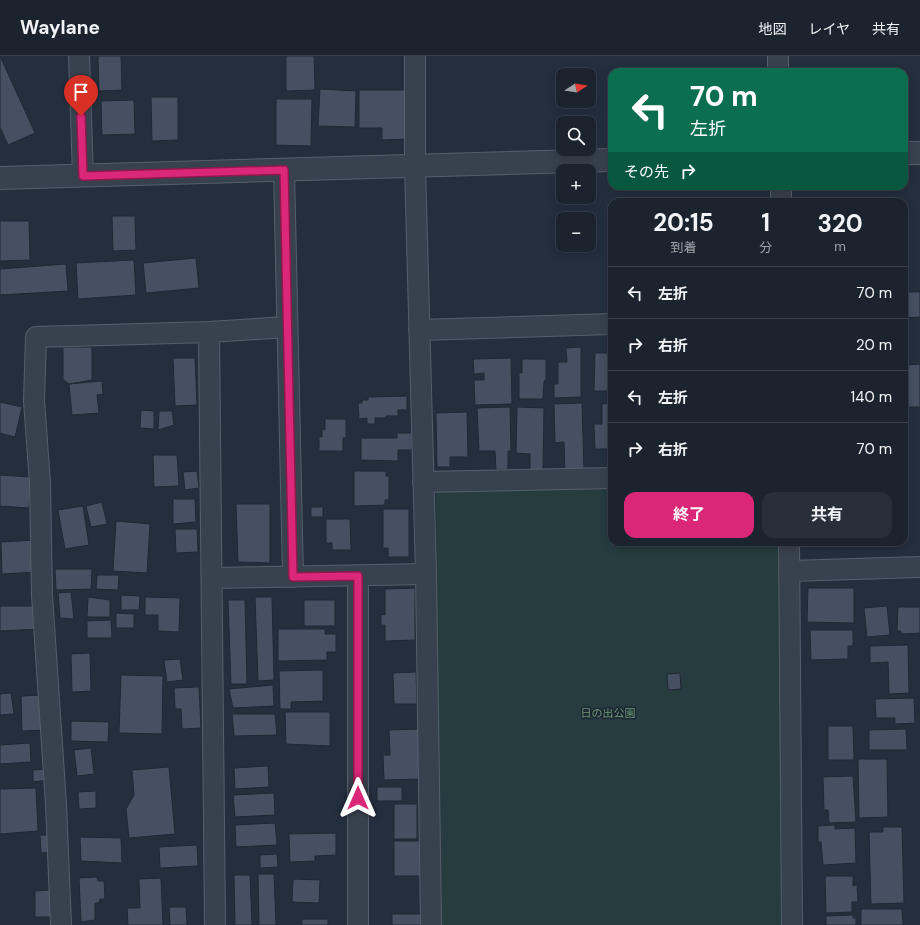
<!DOCTYPE html>
<html lang="ja">
<meta charset="utf-8">
<style>
body{margin:0;font-family:"DM Sans","Noto Sans JP",sans-serif;background:#282f3a;color:#f1f3f6;height:100vh;display:flex;flex-direction:column;font-size:15px;white-space:nowrap}
*{box-sizing:border-box;margin:0}
p{font-size:13px;color:#a0a4aa}
.icon{flex:none;width:22px;height:22px;fill:none;stroke:currentColor;stroke-width:2;stroke-linecap:round;stroke-linejoin:round}
.map{position:relative;flex:1;overflow:hidden}
.side{position:absolute;left:608px;top:142px;width:300px;height:348px;display:flex;flex-direction:column;background:#1b232e;border-radius:12px;box-shadow:0 2px 10px #0003,0 0 0 1px #39404a}
.side>*{flex:none}
.hud{position:absolute;left:608px;top:12px;width:300px;height:122px;border-radius:12px;box-shadow:0 2px 10px #0003,0 0 0 1px #39404a;background:#0b6e4f;color:#fff;overflow:hidden}
.needle{width:26px;rotate:78deg}
.tools{position:absolute;left:556px;top:12px;display:grid;gap:8px}
.tools a{display:grid;place-items:center;width:40px;height:40px;border-radius:8px;background:#1b232e;box-shadow:0 2px 10px #0003,0 0 0 1px #39404a;font-size:20px}
.pin{position:absolute;display:grid;place-items:center;width:34px;height:34px;color:#fff;margin:-41px -17px;border-radius:50% 50% 50% 0;rotate:-45deg;box-shadow:0 0 4px #0007}
.pin .icon{rotate:45deg}
.me{position:absolute;width:44px;margin:-22px;rotate:0deg;stroke-linejoin:round;filter:drop-shadow(0 0 3px #0008)}
.turn{display:flex;align-items:center;gap:14px;height:84px;padding:0 16px;font-size:18px}
.turn .icon{width:52px;height:52px;stroke-width:2.5}
.turn b{display:block;font-size:28px;line-height:34px}
.then{display:flex;align-items:center;height:38px;padding:0 16px;background:#0003;gap:8px;font-size:15px}
.eta{display:flex;justify-content:space-evenly;align-items:center;height:68px;text-align:center}
.eta b{font-size:24px;font-weight:700;line-height:28px}
.button{display:flex;gap:8px;margin-top:auto;padding:8px 16px}
.button a{flex:1;height:46px;border-radius:12px;background:#db2777;color:#fff;font-size:16px;font-weight:700;line-height:46px;text-align:center}
.button a+a{background:#282f3a;color:#f1f3f6}
ul{padding:0;list-style:none}
li{display:flex;align-items:center;gap:12px;height:52px;padding:0 16px;border-top:1px solid #39404a}
li div{flex:1}
li b{display:block;font-size:15px}
li em{font-style:normal}
header{display:flex;align-items:center;gap:24px;box-sizing:border-box;height:56px;padding:0 20px;background:#1b232e;border-bottom:1px solid #39404a}
header strong{font-size:19px}
nav{display:flex;gap:22px;margin-inline-start:auto;font-size:14px}
.map>svg:first-child{display:block}
</style>
<header>
<strong>Waylane</strong>
<nav><a>地図</a><a>レイヤ</a><a>共有</a></nav>
</header>
<div class="map">
<svg width="920" height="869" viewBox="0 0 920 869">
<rect width="100%" height="100%" fill="#242f3e"/>
<!-- green -->
<path fill="#263c3f" d="M612 430V486H778L782 869H439L436 438 444 432Z"/>
<!-- building -->
<path fill="#455162" stroke="#1f2835" d="M0 0 35 77 8 89 0 71Z
M98 0H121L122 34 99 35Z
M286 0H314L315 34 286 35Z
M320 33 356 35 355 71 318 70Z
M359 34H407V83L382 84V72H359Z
M151 41H178V84L152 85Z
M276 43H312L311 90 276 89Z
M134 44 135 78 102 79 101 45Z
M112 160H135L136 194 113 195Z
M0 165H29L30 204 0 205Z
M196 202 199 232 146 237 143 207Z
M134 204 136 239 78 243 76 207Z
M66 208 68 235 0 239V213Z
M904 236H920V261L904 262Z
M63 291H92V324L69 328 63 323Z
M581 291V341L554 342V328H558V306H567L566 292Z
M595 297H612V335H594Z
M173 302H195L197 349 175 350Z
M511 302 512 348 475 349 474 324H484V317L474 318 473 303Z
M522 303H546V324L544 325 543 343H519V317H522Z
M920 308V351H904V309Z
M102 325 103 338 97 339 99 357 72 359 69 328Z
M407 340V354H398V360H386V362H375V368H367V362L359 363 358 347H362V344H368V341Z
M0 346 22 351 15 381 0 377Z
M582 347 584 416 565 417 564 386 555 387 554 348Z
M612 347V393H595L594 368H602V348Z
M510 351 511 395H508V414H496L495 395H479L477 352Z
M517 351 544 352 543 414H530V398L516 397Z
M141 354 154 355V373L140 372Z
M159 355H172L174 369 158 374Z
M467 356 468 401H450V411H437L436 357Z
M325 363H346V382H343V395H319V381H322V373L325 374Z
M397 377H412V394H398V405L361 404V382H397Z
M153 399H177L179 430 154 431Z
M197 415 199 432 185 434 183 416Z
M354 415H386V420H389V444H385V449L354 450Z
M0 419 31 421 29 452 0 450Z
M173 443H195L196 466 173 468Z
M102 446 107 468 91 471 86 450Z
M236 448H270V507L238 506Z
M83 450 89 489 65 493 58 454Z
M311 451H323V461H311Z
M383 453H409V501H388V492H383Z
M326 463H350L351 494H332V487H326Z
M116 465 150 468 147 517 113 515Z
M175 473H197L198 496 176 497Z
M35 484 37 516 2 518 1 486Z
M55 513H92L91 533 56 534Z
M97 519H119L118 534 96 533Z
M415 532V584L385 585V569H381V558L385 559V533Z
M808 532H854V567L807 566Z
M71 536 74 563 60 562 58 537Z
M121 539 140 540 139 554H121Z
M88 541 110 544V561H87Z
M145 541 180 542 179 576 158 575V559H145Z
M255 541H272L274 624 258 625Z
M228 544H245L247 628H231Z
M304 544H335V570H304Z
M0 550H38L39 573 0 575Z
M887 550 890 579 867 581 864 552Z
M898 551H920V577L901 578V575H897Z
M116 557 134 558V572H116Z
M111 564 112 582H87V565Z
M278 573H325V578H336V596H327V604L278 605Z
M810 574H853V590H848V603L811 604Z
M908 589 909 637 889 638 888 606 870 607V590Z
M90 597 91 635 72 636 71 598Z
M180 603 183 624 167 626 164 604Z
M323 614V645L291 646V653H280L279 615Z
M416 616 417 648H394L393 617Z
M680 617 681 633 668 634 667 618Z
M121 619 163 620 162 678 119 677Z
M273 629 274 650 233 652 229 633Z
M199 631 201 672 182 673 181 653H175L174 632Z
M11 637 14 658 0 659V638Z
M44 639 45 674 22 675 21 640Z
M914 642 915 667 895 668V662H876L875 643Z
M285 656H330V690L286 688Z
M232 658H275L277 679 234 680Z
M71 665 109 666 108 686 71 685Z
M828 670H853L854 704H828Z
M420 673 421 723 384 724 383 699H390L389 674Z
M906 673 907 694H869V674Z
M30 687 31 706 0 708V689Z
M91 692 94 718 77 720 74 694Z
M858 703H887L888 761 859 762Z
M268 710 269 731 235 733 234 712Z
M169 711 175 778 129 782 126 753 134 739 132 714Z
M47 713 48 724 33 726V714Z
M853 720 856 766 829 767 828 754H824L823 721Z
M377 731H402V745H377Z
M36 732 38 775 0 778V733Z
M96 735V752L79 753 78 736Z
M274 737 275 759 235 761 233 739Z
M394 748H417V783H394Z
M275 767 277 789 236 791 235 769Z
M835 769V773L855 772 856 807 823 809 821 786H818V770Z
M883 771H902L904 847 871 848 869 776H883Z
M336 777V799L315 800V805L290 806 289 778Z
M40 779H51L52 796 41 797Z
M80 781 121 782 122 807 81 805Z
M394 785H420V820H394Z
M197 789 198 810 160 812 159 791Z
M277 798 278 811 260 812V799Z
M258 818H274L276 869H259Z
M234 819H250L252 869H235Z
M825 820H853V830L857 829 858 846H852V856L826 857Z
M97 821 98 825H104L105 843H100L99 847H95V864L81 866 79 822Z
M161 822 163 869H128L127 852H140L139 823Z
M293 823 320 824 319 847 292 846Z
M51 834V861H35V835Z
M169 851H186L187 869H170Z
M861 853H902L903 869H861Z
M392 858H422V869H392Z
M853 859V862H856V869H826V860Z
M302 863H328V869H302Z"/>
<g fill="none" stroke-linecap="round" stroke-linejoin="round">
<!-- minor casing -->
<g stroke="#565f6c" stroke-width="22">
<path id="minor" d="M79 0 83 120
M415 0V110L426 518 431 869
M778 0V16
M284 114 293 521
M781 130V146
M419 274 612 268
M209 276 215 869
M423 426 612 422
M789 486 792 869
M790 515 920 511
M358 520V869
M212 522 426 518
M61 869 56 748 42 539 40 427 34 345 36 281 209 276 287 271"/>
</g>
<!-- tertiary casing -->
<g stroke="#565f6c" stroke-width="24">
<path id="tertiary" d="M904 97H920
M0 122 612 104"/>
</g>
<!-- minor -->
<use href="#minor" stroke="#38414e" stroke-width="20"/>
<!-- tertiary -->
<use href="#tertiary" stroke="#38414e" stroke-width="22"/>
</g>
<g fill="none" stroke-linecap="round" stroke-linejoin="round">
<!-- route casing -->
<g stroke="#8e194d" stroke-width="10">
<path id="route" d="M81 60 83 120 284 114 293 521 358 520V742"/>
</g>
<!-- route -->
<use href="#route" stroke="#db2777" stroke-width="7"/>
</g>
<g text-anchor="middle" dominant-baseline="central" stroke-width="3" stroke-linejoin="round" paint-order="stroke">
<!-- park labels -->
<g font-size="11" fill="#6b9a76" stroke="#1d2633">
<text x="608" y="657">日の出公園</text>
</g>
</g>
</svg>
<div class="tools">
<a><svg class="needle" viewBox="-14 -14 28 28"><path d="M0-13l5 13h-10z" fill="#e53935"/><path d="M0 13l5-13h-10z" fill="#a0a4aa"/></svg></a>
<a><svg class="icon" aria-label="search" viewBox="0 0 24 24"><circle cx="10" cy="10" r="6"/><path d="M15 15l6 6"/></svg></a>
<a>+</a>
<a>−</a>
</div>
<div class="pin" style="left:81px;top:60px;background:#d93025"><svg class="icon" aria-label="arrive" viewBox="0 0 24 24"><path d="M6 21V4h12l-3 4 3 4H6"/></svg></div>
<svg class="me" style="left:358px;top:742px" viewBox="-20 -20 40 40"><path d="M0-17L14 15 0 8-14 15z" fill="#db2777" stroke="#fff" stroke-width="4"/></svg>
<div class="hud">
<div class="turn"><svg class="icon" aria-label="left" viewBox="0 0 24 24"><path d="M17 20v-9H6M10 6l-5 5 5 5"/></svg><div><b>70 m</b>左折</div></div>
<div class="then">その先<svg class="icon" aria-label="right" viewBox="0 0 24 24"><path d="M7 20v-9h11M14 6l5 5-5 5"/></svg></div>
</div>
<section class="side">
<div class="eta">
<div><b>20:15</b><p>到着</p></div>
<div><b>1</b><p>分</p></div>
<div><b>320</b><p>m</p></div>
</div>
<ul>
<li><svg class="icon" aria-label="left" viewBox="0 0 24 24"><path d="M17 20v-9H6M10 6l-5 5 5 5"/></svg><div><b>左折</b></div><em>70 m</em></li>
<li><svg class="icon" aria-label="right" viewBox="0 0 24 24"><path d="M7 20v-9h11M14 6l5 5-5 5"/></svg><div><b>右折</b></div><em>20 m</em></li>
<li><svg class="icon" aria-label="left" viewBox="0 0 24 24"><path d="M17 20v-9H6M10 6l-5 5 5 5"/></svg><div><b>左折</b></div><em>140 m</em></li>
<li><svg class="icon" aria-label="right" viewBox="0 0 24 24"><path d="M7 20v-9h11M14 6l5 5-5 5"/></svg><div><b>右折</b></div><em>70 m</em></li>
</ul>
<div class="button"><a>終了</a><a>共有</a></div>
</section>
</div>
